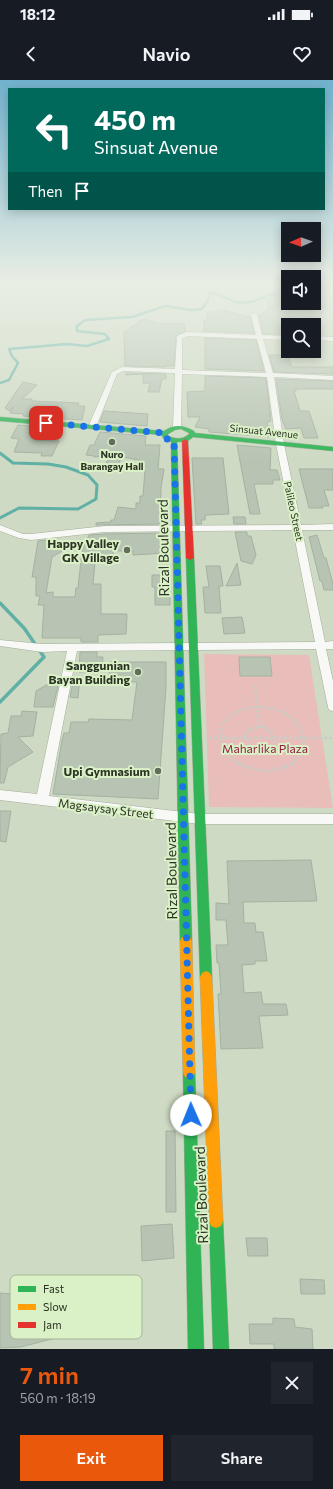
<!DOCTYPE html>
<meta charset="utf-8">
<style>
body{margin:0;font-family:Commissioner,sans-serif;background:#20242c;color:#f1f3f6;height:100vh;display:flex;flex-direction:column;font-size:15px;white-space:nowrap}
*{box-sizing:border-box;margin:0}
p{font-size:13px;color:#9ea1a6}
.icon{flex:none;width:22px;height:22px;fill:none;stroke:currentColor;stroke-width:2;stroke-linecap:round;stroke-linejoin:round}
.map{position:relative;height:1269px;overflow:hidden}
.sheet{display:flex;flex-direction:column;background:#171b24;flex:1}
.sheet>*{flex:none}
.banner{position:absolute;left:8px;top:8px;width:317px;height:122px;border-radius:0px;box-shadow:0 2px 10px #0003;background:#00695c;color:#fff;overflow:hidden}
.needle{width:26px;rotate:268deg}
.buttons{position:absolute;left:281px;top:142px;display:grid;gap:8px}
.buttons a{display:grid;place-items:center;width:40px;height:40px;border-radius:0px;background:#171b24;box-shadow:0 2px 10px #0003;font-size:20px}
.pin{position:absolute;display:grid;place-items:center;width:34px;height:34px;color:#fff;margin:-17px;border-radius:8px;box-shadow:0 2px 6px #0006}
.me{position:absolute;width:44px;margin:-22px;rotate:359deg;stroke-linejoin:round;filter:drop-shadow(0 0 3px #0008)}
.turn{display:flex;align-items:center;gap:14px;height:84px;padding:0 20px;font-size:18px}
.turn .icon{width:52px;height:52px;stroke-width:2.5}
.turn b{display:block;font-size:28px;line-height:34px}
.then{display:flex;align-items:center;height:38px;padding:0 20px;background:#0003;gap:8px;font-size:15px}
.round{display:grid;place-items:center;flex:none;width:42px;height:42px;border-radius:0px;background:#20242c}
.summary{display:flex;align-items:center;justify-content:space-between;height:68px;padding:0 20px}
h1{font-size:24px;font-weight:600;line-height:30px;color:#ea580c}
.action{display:flex;gap:8px;margin-top:auto;padding:8px 20px}
.action a{flex:1;height:46px;border-radius:0px;background:#ea580c;color:#fff;font-size:16px;font-weight:600;line-height:46px;text-align:center}
.action a+a{background:#20242c;color:#f1f3f6}
.status{display:flex;justify-content:space-between;align-items:center;height:28px;padding:0 20px;background:#171b24;direction:ltr}
.status svg{height:11px;fill:currentColor}
header{display:flex;justify-content:space-between;align-items:center;height:52px;padding:0 20px;background:#171b24;font-size:18px;font-weight:600}
.map>svg:first-child{display:block}
</style>
<div class="status"><b>18:12</b><svg viewBox="0 0 49 12"><path d="M0 12V9h3v3zM5 12V6h3v6zM10 12V3h3v9zM15 12V0h3v12zM26 1h20v11H26zM47 4h2v5h-2z"/></svg></div>
<header><svg class="icon" aria-label="back" viewBox="0 0 24 24"><path d="M15 5l-7 7 7 7"/></svg>Navio<svg class="icon" aria-label="heart" viewBox="0 0 24 24"><path d="M12 20l-8-8c-3-5 5-10 8-4 3-6 11-1 8 4z"/></svg></header>
<div class="map">
<svg width="333" height="1269" viewBox="0 0 333 1269">
<rect width="100%" height="100%" fill="#cedac3"/>
<!-- green -->
<path fill="#e9beba" d="M204 574 309 575 333 728 209 727Z"/>
<g fill="none" stroke-linecap="round" stroke-linejoin="round">
<!-- stream-far2 -->
<path stroke="#61b0a6" stroke-width="2.5" d="M0 303 9 300 18 283 12 276 9 269 67 264 87 266 109 259 105 254 77 251V246L85 240 132 237 165 226 191 230 202 229 208 220 210 212C220 213 227 220 236 222 252 226 269 214 284 210L281 205 276 203"/>
<!-- stream-far1 -->
<path stroke="#61b0a6" stroke-width="3" d="M0 373 13 383 48 384 66 387 88 395 97 405 96 419 78 429 19 428 0 438"/>
<!-- stream -->
<path stroke="#61b0a6" stroke-width="3.5" d="M0 523 24 548 44 577 0 622"/>
</g>
<!-- building -->
<path fill="#b7c4b3" stroke="#a5b1a1" d="M275 215 288 217V223H314L325 226 314 249 310 236 288 244V254H263L259 235 269 229 267 220Z
M221 230 250 237 254 253 204 251V240H208L207 232H217Z
M143 239 162 244H185V251L176 256 174 286H166V287L125 286 124 252Z
M205 258 256 260 264 291 205 289Z
M269 275H287L292 287H333V294L274 292Z
M126 293 166 294V299H162L159 312H148L150 303H143V294L126 295Z
M205 296 266 298 271 341 267 342 270 357 209 352V349L195 347 200 337H188L187 312 205 311Z
M276 299 333 301V309H296V311H294L300 331H309L318 358H304L301 348 286 349 282 339Z
M23 302 37 305 22 319H32V321L79 323 78 326H85L82 340 23 336 24 334 10 333 14 326 9 331 5 328Z
M104 331 148 334 147 346 100 342Z
M18 345 42 347 36 360 59 361 52 376H41L42 373 14 372 19 359 11 358Z
M100 352 146 356 145 365H160L158 389H164L161 408 160 444 96 445V443L111 442V440H114L118 427 136 429V423H140V416H143L145 390 138 389 139 380 122 377 115 390 103 388 110 376 94 377V376L86 375 90 365H94Z
M237 365 271 368 270 390H277L280 400H273V404H254L260 434H250Z
M192 378H223L229 434 206 435 205 436V440H201L202 444H196Z
M299 389H333V410H324L329 426H322L323 428H309Z
M233 437H245L246 444H234Z
M235 452H247V456H251L256 475 252 484 241 481Z
M160 453V455H167L166 473 133 475V471H113V475H102L101 482H95L93 504H101V534H127L126 554 98 555V562H81V558H42L44 525H38L40 516H36V497H32L38 461 56 459V465L64 470 52 477 46 513 53 512V517H75L76 508H78L82 471 89 455 105 454Z
M317 455 324 478H326L333 504V510H324L322 501H320L309 457Z
M237 483 241 505 226 506Z
M206 486H220L223 506H219L221 533H205L203 507H209Z
M152 495H167V515H170V525H155V507H152Z
M242 537 245 553 224 554 222 538Z
M80 572H97V577H103L102 591 79 592Z
M239 577H270L272 596H240Z
M110 582H166V607L158 719 53 714 62 660 64 653H69L71 642H88L89 639 132 640 137 602H109Z
M60 597 53 627H34L36 611Z
M74 597H80L78 618 70 617Z
M22 631 37 632 33 656 18 657 33 672 8 687 4 703H0L1 654 8 653 11 636H21Z
M0 731H11L6 762 0 761Z
M311 780 317 821 243 822 244 843H255L256 852H263L267 881H255V884L242 885 244 913 261 912 263 924H286L288 935 259 936 263 968 221 969 218 914H221L219 883H217L216 865H228L226 840H216V823L229 824 227 781Z
M166 1051H175L176 1132H166Z
M172 1144 174 1178 142 1181 141 1146Z
M246 1158H267L268 1176H248Z
M300 1199 324 1200 325 1214H301Z
M0 1213 32 1216 31 1227 74 1215 78 1252 21 1267 0 1268Z
M273 1238 294 1239 295 1247 312 1249 313 1269H274V1264H250L249 1244H273Z"/>
<g fill="none" stroke-linecap="round" stroke-linejoin="round">
<!-- street casing -->
<g stroke="#a4ad9b" stroke-width="1">
<path id="street" d="M254 233 257 235 262 255 288 256V260L263 259 273 293 333 296V300L274 297 284 364 301 445 333 444V450H302L325 562 333 561V569H326L333 601V631L329 630 328 627 316 569 77 571 49 716 200 734H333V744H200L0 720V710L37 714 67 571 42 572 0 566V560L42 564 315 562 293 450 105 452 31 460 19 458 0 451V445L23 454H31L105 446 292 445 276 364 267 297 182 294 181 347 177 349 173 347 175 293 123 291 117 294 96 347 92 349 88 347 112 292 122 287 175 289 177 256 187 252 256 255 251 235ZM188 256 257 259 266 293 182 290V258Z
M314 256 333 257V261L314 260Z"/>
</g>
<!-- fast casing -->
<g stroke="#a4ad9b" stroke-width="1">
<path id="fast" d="M0 337 164 351C175 344 182 345 194 351L195 353 333 367V371L193 357 188 361 177 362 192 861 190 865 186 866 182 865 180 861 171 361 163 358 162 355 0 341ZM181 349 189 353V354C182 360 176 359 168 356V354L175 350Z
M187 476H190L194 478 212 897 210 901 206 903 202 901 200 897 186 478Z
M189 987 193 989 195 993 204 1269H188L183 993 185 989Z
M216 1134 221 1136 223 1141 229 1269H213L209 1141 211 1136Z"/>
</g>
<!-- slow casing -->
<g stroke="#a4ad9b" stroke-width="1">
<path id="slow" d="M186 856 190 857 192 861 195 993 193 997 189 999 185 997 183 993 180 861 182 857Z
M206 891 210 893 212 897 223 1141 221 1146 216 1148 211 1146 209 1141 200 897 202 893Z"/>
</g>
<!-- jam casing -->
<g stroke="#a4ad9b" stroke-width="1">
<path id="jam" d="M185 359 188 361 194 478 190 480 186 478 182 361Z"/>
</g>
<!-- path-far1 -->
<path stroke="#cacdc6" stroke-width="2.5" stroke-dasharray="3 2" stroke-linecap="butt" d="M255 605 259 647
M262 646 271 652 275 661C273 663 270 667 268 668 257 674 244 665 245 653L251 649Z
M209 658H333
M239 684C231 680 225 673 222 664 209 620 294 612 303 658 305 668 300 679 291 684"/>
<!-- path -->
<path stroke="#cacdc6" stroke-width="3" stroke-dasharray="3.5 2.5" stroke-linecap="butt" d="M238 683C256 693 275 693 293 683"/>
<!-- street -->
<use href="#street" fill="#f8f9f6" fill-rule="evenodd"/>
<!-- fast -->
<use href="#fast" fill="#30b455" fill-rule="evenodd"/>
<!-- slow -->
<use href="#slow" fill="#ff9f0a" fill-rule="evenodd"/>
<!-- jam -->
<use href="#jam" fill="#e5322d" fill-rule="evenodd"/>
</g>
<!-- sky -->
<linearGradient id="sky" x2="0" y2="1"><stop stop-color="#72b2ce"/><stop offset="0.53" stop-color="#e9eee4"/><stop offset="1" stop-color="#e9eee4" stop-opacity="0"/></linearGradient>
<rect width="333" height="381" fill="url(#sky)"/>
<g fill="none" stroke-linecap="round" stroke-linejoin="round">
<!-- route -->
<path stroke="#1a73e8" stroke-width="7" stroke-dasharray="0 12.6" d="M46 343 165 353 167 359 174 361 191 1035"/>
</g>
<!-- markers -->
<g fill="#646d5b" stroke="#daf0c7" stroke-width="1.5">
<circle cx="112" cy="362" r="4"/>
<circle cx="127" cy="470" r="4"/>
<circle cx="138" cy="592" r="4"/>
<circle cx="158" cy="691" r="4"/>
</g>
<g text-anchor="middle" dominant-baseline="central" stroke-width="4" stroke-linejoin="round" paint-order="stroke">
<!-- far-street labels -->
<g font-size="10" fill="#2b3323" stroke="#daf0c7">
<text transform="translate(264 351) rotate(6)">Sinsuat Avenue</text>
<text transform="translate(294 431) rotate(78)">Palileo Street</text>
</g>
<!-- far-poi labels -->
<g font-size="10" font-weight="bold" fill="#2b3323" stroke="#daf0c7">
<text x="112" y="374">Nuro<tspan x="112" dy="12">Barangay Hall</tspan></text>
</g>
<!-- poi labels -->
<g font-size="12" font-weight="bold" fill="#2b3323" stroke="#daf0c7" text-anchor="end">
<text x="119" y="463">Happy Valley<tspan x="119" dy="14">GK Village</tspan></text>
<text x="130" y="585">Sanggunian<tspan x="130" dy="14">Bayan Building</tspan></text>
<text x="150" y="691">Upi Gymnasium</text>
</g>
<!-- park labels -->
<g font-size="12" fill="#931e3e" stroke="#daf0c7">
<text x="265" y="668">Maharlika Plaza</text>
</g>
<!-- street labels -->
<g font-size="12" fill="#2b3323" stroke="#daf0c7">
<text transform="translate(106 728) rotate(7)">Magsaysay Street</text>
</g>
<!-- near-street labels -->
<g font-size="14" fill="#2b3323" stroke="#daf0c7">
<text transform="translate(163 468) rotate(-91)">Rizal Boulevard</text>
<text transform="translate(171 791) rotate(-91)">Rizal Boulevard</text>
<text transform="translate(201 1115) rotate(-92)">Rizal Boulevard</text>
</g>
</g>
<!-- legend -->
<rect x="10" y="1195" width="132" height="64" rx="6" fill="#daf0c7" stroke="#a6b796" stroke-width="1"/>
<rect x="18" y="1206" width="18" height="6" fill="#30b455"/>
<rect x="18" y="1224" width="18" height="6" fill="#ff9f0a"/>
<rect x="18" y="1242" width="18" height="6" fill="#e5322d"/>
<g font-size="11" fill="#2b3323">
<text x="43" y="1213">Fast</text>
<text x="43" y="1231">Slow</text>
<text x="43" y="1249">Jam</text>
</g>
</svg>
<div class="buttons">
<a><svg class="needle" viewBox="-14 -14 28 28"><path d="M0-13l5 13h-10z" fill="#e53935"/><path d="M0 13l5-13h-10z" fill="#9ea1a6"/></svg></a>
<a><svg class="icon" aria-label="sound" viewBox="0 0 24 24"><path d="M4 9h4l5-4v14l-5-4H4zM17 9q2 3 0 6"/></svg></a>
<a><svg class="icon" aria-label="search" viewBox="0 0 24 24"><circle cx="10" cy="10" r="6"/><path d="M15 15l6 6"/></svg></a>
</div>
<div class="pin" style="left:46px;top:343px;background:#d93025"><svg class="icon" aria-label="arrive" viewBox="0 0 24 24"><path d="M6 21V4h12l-3 4 3 4H6"/></svg></div>
<svg class="me" style="left:191px;top:1035px" viewBox="-20 -20 40 40"><circle r="19" fill="#fff"/><path d="M0-13L10 11 0 6-10 11z" fill="#1a73e8"/></svg>
<div class="banner">
<div class="turn"><svg class="icon" aria-label="left" viewBox="0 0 24 24"><path d="M17 20v-9H6M10 6l-5 5 5 5"/></svg><div><b>450 m</b>Sinsuat Avenue</div></div>
<div class="then">Then<svg class="icon" aria-label="arrive" viewBox="0 0 24 24"><path d="M6 21V4h12l-3 4 3 4H6"/></svg></div>
</div>
</div>
<section class="sheet">
<div class="summary"><div><h1>7 min</h1><p>560 m · 18:19</p></div><a class="round"><svg class="icon" aria-label="close" viewBox="0 0 24 24"><path d="M6 6l12 12M18 6L6 18"/></svg></a></div>
<div class="action"><a>Exit</a><a>Share</a></div>
</section>
